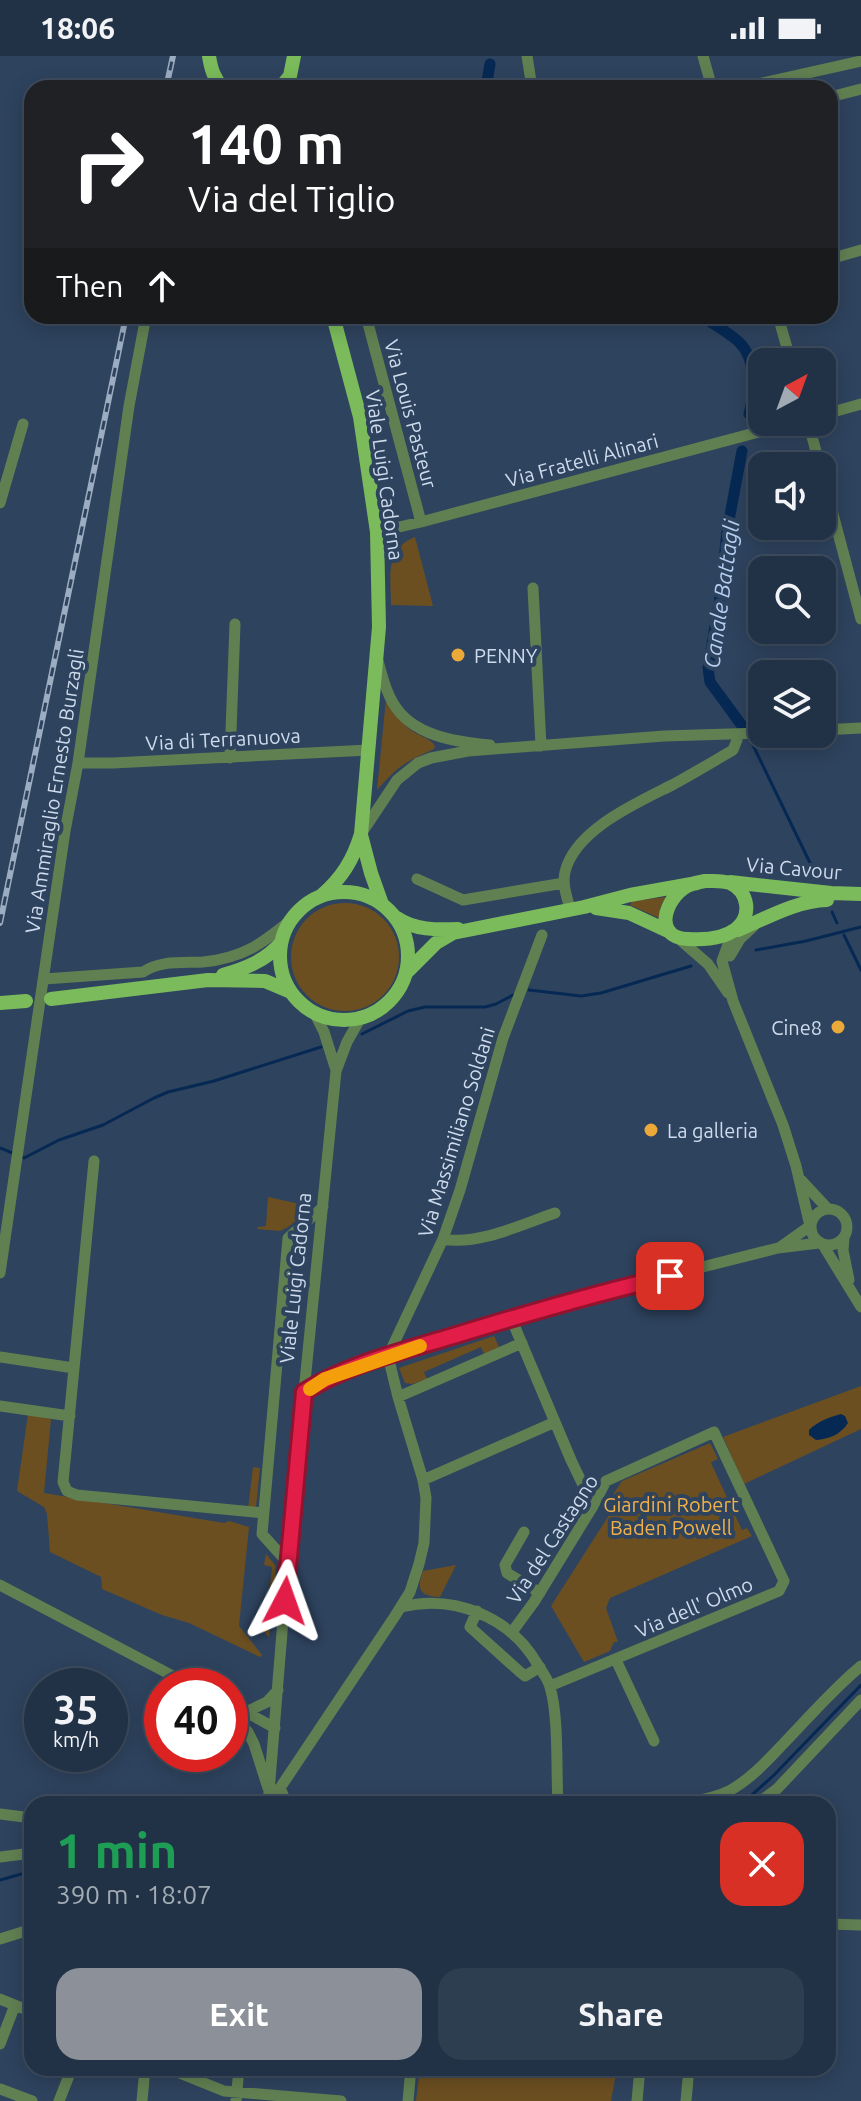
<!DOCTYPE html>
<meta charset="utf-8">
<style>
body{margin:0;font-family:Ubuntu,sans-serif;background:#2e3e51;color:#f1f3f6;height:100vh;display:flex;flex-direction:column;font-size:30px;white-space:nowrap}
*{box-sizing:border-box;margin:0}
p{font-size:26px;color:#a2aab3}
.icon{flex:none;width:44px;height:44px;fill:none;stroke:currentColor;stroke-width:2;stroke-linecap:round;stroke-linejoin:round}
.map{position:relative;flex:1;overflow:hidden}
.sheet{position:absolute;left:24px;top:1740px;width:812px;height:280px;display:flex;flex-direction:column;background:#223246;border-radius:24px;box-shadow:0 4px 20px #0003,0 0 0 2px #3f4d5f}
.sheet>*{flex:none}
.banner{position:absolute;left:24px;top:24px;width:814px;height:244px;border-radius:24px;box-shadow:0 4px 20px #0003,0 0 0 2px #3f4d5f;background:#202124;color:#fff;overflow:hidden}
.needle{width:52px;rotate:41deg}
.buttons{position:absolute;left:748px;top:292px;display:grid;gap:16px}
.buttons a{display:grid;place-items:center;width:88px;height:88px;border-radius:16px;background:#223246;box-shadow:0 4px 20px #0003,0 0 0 2px #3f4d5f;font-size:40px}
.speed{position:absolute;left:24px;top:1612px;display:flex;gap:16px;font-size:40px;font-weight:700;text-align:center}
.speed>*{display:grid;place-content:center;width:104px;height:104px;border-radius:50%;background:#223246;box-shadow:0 4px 20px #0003,0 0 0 2px #3f4d5f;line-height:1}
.speed small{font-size:20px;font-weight:400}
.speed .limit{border:12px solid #d22;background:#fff;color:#111}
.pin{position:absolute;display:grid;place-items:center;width:68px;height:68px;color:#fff;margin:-34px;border-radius:16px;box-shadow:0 4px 12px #0006}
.me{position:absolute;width:88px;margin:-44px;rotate:4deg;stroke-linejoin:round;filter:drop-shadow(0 0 6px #0008)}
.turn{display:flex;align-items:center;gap:28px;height:168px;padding:0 32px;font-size:36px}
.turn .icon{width:104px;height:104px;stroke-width:2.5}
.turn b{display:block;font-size:56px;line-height:68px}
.then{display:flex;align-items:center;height:76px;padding:0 32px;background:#0003;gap:16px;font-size:30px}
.round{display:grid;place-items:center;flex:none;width:84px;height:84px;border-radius:24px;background:#2e3e51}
.summary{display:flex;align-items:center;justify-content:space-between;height:136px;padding:0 32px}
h1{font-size:48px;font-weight:600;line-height:60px;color:#1e9e55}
.action{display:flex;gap:16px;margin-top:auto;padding:16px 32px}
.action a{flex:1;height:92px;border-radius:24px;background:#8c9099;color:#fff;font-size:32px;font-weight:600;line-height:92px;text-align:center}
.action a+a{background:#2e3e51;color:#f1f3f6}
.status{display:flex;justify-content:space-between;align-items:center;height:56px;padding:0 40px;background:#223246;direction:ltr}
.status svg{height:22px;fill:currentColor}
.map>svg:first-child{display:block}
</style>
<div class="status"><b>18:06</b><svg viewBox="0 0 49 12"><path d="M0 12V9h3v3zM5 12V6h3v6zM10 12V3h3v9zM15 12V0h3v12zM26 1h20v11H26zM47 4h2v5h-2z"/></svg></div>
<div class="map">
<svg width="861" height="2045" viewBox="0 0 861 2045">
<rect width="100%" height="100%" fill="#2e435e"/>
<!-- green -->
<path fill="#6c4f21" d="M415 481 433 550 391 549C391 522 384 493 415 481Z
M386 643C393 656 401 667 412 675 421 681 429 681 435 690L434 693C405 706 398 710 377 734Z
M666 841 661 849 659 862 630 849 632 845Z
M291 901a54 54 0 1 1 108 0a54 54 0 1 1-108 0Z
M268 1141 313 1151 288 1171 280 1175 257 1173 258 1171 266 1170Z
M494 1280 499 1291 484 1298 481 1291 424 1316 427 1323 412 1328 405 1327 399 1312Z
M861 1330V1373L744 1428 723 1381Z
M28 1358 51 1363 44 1437 224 1467 229 1465 249 1471 239 1570 262 1599 260 1601 189 1567 162 1559 102 1533 101 1521 50 1496 47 1458 44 1451 17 1435Z
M710 1387 718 1403 711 1406 712 1409 742 1474 747 1472 752 1480 610 1542 606 1552 618 1586H614L610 1595 584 1606 551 1550 613 1453 610 1443 622 1425Z
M253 1411 260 1412 256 1451 248 1453Z
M266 1498 276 1510 269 1581 258 1569 259 1566H266L272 1511 264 1509Z
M456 1509 440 1541C420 1540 416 1534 423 1515Z
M420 2012H617L611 2045H416Z"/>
<!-- water -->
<path fill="#062954" d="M841 1358 845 1360 848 1367C840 1379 829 1383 816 1384L809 1379V1374C818 1365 830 1361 841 1358Z"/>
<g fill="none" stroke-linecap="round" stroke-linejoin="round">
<!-- stream -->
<path stroke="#062954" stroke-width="3" d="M751 685 812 811
M832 856 837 867
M844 879 861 914
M756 894 806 885 861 871
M529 934 581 940 601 937 691 910
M362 978 408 955 425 951H485L496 948 513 939
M0 1092 15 1098
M22 1101 24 1102 59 1084 103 1069 154 1042 168 1036 214 1025 321 991
M734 1748 745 1745 773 1720 861 1629
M0 1824 32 1815"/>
<!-- canal -->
<path stroke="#062954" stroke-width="11" d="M486 32 490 8
M702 260C714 269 728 276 739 286 757 304 755 335 749 358
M742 395 727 475 721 535 708 612 710 626 743 671"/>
<!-- minor -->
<path stroke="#618052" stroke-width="11" d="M527 0 532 32
M703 0 712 32
M740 32 861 5
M830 41 861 33
M830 203 861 194
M366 260 421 466
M778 260 791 306
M822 359 861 348
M808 366 820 410
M822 417 861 563
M0 447 23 368
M377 476 421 466 796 366
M533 532 541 690
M378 605C382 619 385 634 393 647 412 680 456 686 490 689
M822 674 861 672
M230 702 235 568
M78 707H113L369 694
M361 778 397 724 418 707 431 702 468 695 664 680 762 677
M417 823 463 844 564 827
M570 853C567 841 562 828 565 816 575 773 639 746 674 728 694 717 714 705 733 694L737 684 736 678
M733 875 722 905 733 945 783 1069 796 1110 810 1170 779 1192
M678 882 708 908 728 937
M730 900 740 883 754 870
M44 923 143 916C161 904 182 907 203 906 243 902 262 888 292 863
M314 956 324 976 336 1014
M94 1105 63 1426 67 1435 77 1439 264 1457
M801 1124 827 1152
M811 1171a18 18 0 1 1 36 0a18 18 0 1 1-36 0Z
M844 1182 843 1194 849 1224
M443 1183C477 1190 523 1168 555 1157
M823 1189 861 1251
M0 1217 65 775 78 707 129 350 146 260
M511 1262 571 1404 593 1450
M0 1301 74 1312
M304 1336 325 1323 388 1300 511 1262 635 1228 778 1192 819 1187
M398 1341 522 1287
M0 1350 70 1360
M423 1424 555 1366
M524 1476 505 1509 507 1517 540 1537
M288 1507 262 1478 288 1182 323 1151
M0 1529 192 1630
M401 1551C454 1538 511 1561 538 1609 542 1616 548 1623 550 1631 559 1661 556 1715 558 1748
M477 1555 470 1571 520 1616 525 1620 540 1611
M512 1576 534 1546 593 1450 606 1425 714 1376 784 1525 779 1535 550 1630
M616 1604 654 1685
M230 1649 246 1656 275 1672
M230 1655 248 1676 254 1688 268 1732
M246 1656 267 1646 278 1634
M280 1732 287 1748
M270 1739 280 1732 395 1560 410 1536 419 1508 424 1487 426 1442 423 1424 398 1341 388 1300 443 1183 460 1134 503 982 542 879
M268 1748 291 1466 336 1015 347 986 361 961
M667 1748C688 1746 710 1744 729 1735 751 1723 768 1704 785 1686 810 1660 834 1632 861 1610
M757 1748 777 1733 861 1644
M0 1758 32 1762
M0 1801 32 1797
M828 1868 861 1869
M0 1883 32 1873
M0 1943 32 1956
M0 1988 15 1949
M167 2012 224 2035 341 2045
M0 2033 32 2045
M59 2045 72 2012
M142 2045 145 2012
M236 2045 239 2012
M408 2045 411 2012
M637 2045 640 2012
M686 2045 689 2012"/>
<!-- major -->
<path stroke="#7bbb5b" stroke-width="14" d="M209 0C211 13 214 23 223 32
M280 32 290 20 294 0
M361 779 371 817 382 848
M705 825C713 825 722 824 730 827 749 836 752 860 736 873 723 883 703 884 688 883 652 882 665 842 687 830 693 827 699 826 705 825Z
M730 826 831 837 861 838
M280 900a64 64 0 1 1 128 0a64 64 0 1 1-128 0Z
M321 840C342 822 353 804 361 778L379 571 377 476 360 361 333 260
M596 852 629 857 670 876
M397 862C414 874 437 874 458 873
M738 874C767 862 795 845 827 844
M406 917 436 887 453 877 584 851 630 839 697 827
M223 919C246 912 265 905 281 887
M51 943 208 924 265 925 291 936
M0 947 26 945"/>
<!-- rail casing -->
<g stroke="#9dadc1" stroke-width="6">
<path id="rail" d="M166 32 173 0
M0 867 126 260"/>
</g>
<!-- rail -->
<use href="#rail" stroke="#2e435e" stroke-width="3" stroke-dasharray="9" stroke-linecap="butt"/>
</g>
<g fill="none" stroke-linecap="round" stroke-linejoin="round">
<!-- route casing -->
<g stroke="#92132f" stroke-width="20">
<path id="route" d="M285 1545 304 1336C348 1308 403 1295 453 1280 525 1258 597 1237 670 1220"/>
</g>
<!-- route -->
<use href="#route" stroke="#e11d48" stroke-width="14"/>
<!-- slow -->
<path stroke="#f59e0b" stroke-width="14" d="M310 1333 325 1323 420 1290"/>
</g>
<!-- markers -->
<g fill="#eba93a" stroke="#2e435e" stroke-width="3">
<circle cx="458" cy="599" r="8"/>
<circle cx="838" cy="971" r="8"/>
<circle cx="651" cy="1074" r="8"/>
</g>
<g text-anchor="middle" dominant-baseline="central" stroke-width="8" stroke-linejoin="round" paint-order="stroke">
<!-- street labels -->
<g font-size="20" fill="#cedbec" stroke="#2e435e">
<text transform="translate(411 358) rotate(75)">Via Louis Pasteur</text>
<text transform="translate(582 404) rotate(-15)">Via Fratelli Alinari</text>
<text transform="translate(385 419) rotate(82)">Viale Luigi Cadorna</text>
<text transform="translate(223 683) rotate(-3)">Via di Terranuova</text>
<text transform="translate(54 735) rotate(-81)">Via Ammiraglio Ernesto Burzagli</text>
<text transform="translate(794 812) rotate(5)">Via Cavour</text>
<text transform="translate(456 1076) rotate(-73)">Via Massimiliano Soldani</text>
<text transform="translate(295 1222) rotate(-84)">Viale Luigi Cadorna</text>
<text transform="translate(552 1483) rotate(-57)">Via del Castagno</text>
<text transform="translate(694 1551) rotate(-23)">Via dell' Olmo</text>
</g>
<!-- poi labels -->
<g font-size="20" fill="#cedbec" stroke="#2e435e" text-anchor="start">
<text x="474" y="599">PENNY</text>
<text x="822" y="971" text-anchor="end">Cine8</text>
<text x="667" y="1074">La galleria</text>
</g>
<!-- park labels -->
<g font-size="20" fill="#f1b148" stroke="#2e435e">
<text x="671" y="1448">Giardini Robert<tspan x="671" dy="23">Baden Powell</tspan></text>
</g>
<!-- water labels -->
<g font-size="22" font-style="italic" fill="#b5cef1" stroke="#2e435e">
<text transform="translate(721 538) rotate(-82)">Canale Battagli</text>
</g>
</g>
</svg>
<div class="buttons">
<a><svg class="needle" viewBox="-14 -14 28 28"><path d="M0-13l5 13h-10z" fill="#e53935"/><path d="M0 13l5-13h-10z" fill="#a2aab3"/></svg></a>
<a><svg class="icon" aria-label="sound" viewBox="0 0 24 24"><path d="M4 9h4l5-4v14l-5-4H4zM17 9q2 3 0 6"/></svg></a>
<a><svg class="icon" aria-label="search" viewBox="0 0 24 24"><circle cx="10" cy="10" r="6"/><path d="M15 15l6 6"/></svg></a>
<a><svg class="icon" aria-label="layers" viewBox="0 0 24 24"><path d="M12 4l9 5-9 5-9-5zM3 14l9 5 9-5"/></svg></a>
</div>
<div class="speed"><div>35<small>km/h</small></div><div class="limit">40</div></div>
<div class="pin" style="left:670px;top:1220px;background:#d93025"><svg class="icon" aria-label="arrive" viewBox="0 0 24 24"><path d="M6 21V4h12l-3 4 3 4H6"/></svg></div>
<svg class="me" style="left:285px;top:1545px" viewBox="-20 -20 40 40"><path d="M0-17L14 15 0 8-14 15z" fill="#e11d48" stroke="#fff" stroke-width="4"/></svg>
<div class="banner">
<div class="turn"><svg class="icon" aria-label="right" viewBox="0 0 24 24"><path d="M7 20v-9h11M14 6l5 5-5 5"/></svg><div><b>140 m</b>Via del Tiglio</div></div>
<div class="then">Then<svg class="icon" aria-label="ahead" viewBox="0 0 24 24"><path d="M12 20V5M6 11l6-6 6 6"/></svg></div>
</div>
<section class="sheet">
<div class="summary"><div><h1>1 min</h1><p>390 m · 18:07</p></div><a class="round" style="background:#d93025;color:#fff"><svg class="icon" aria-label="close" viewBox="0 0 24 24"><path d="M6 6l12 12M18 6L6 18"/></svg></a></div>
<div class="action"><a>Exit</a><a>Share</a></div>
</section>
</div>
